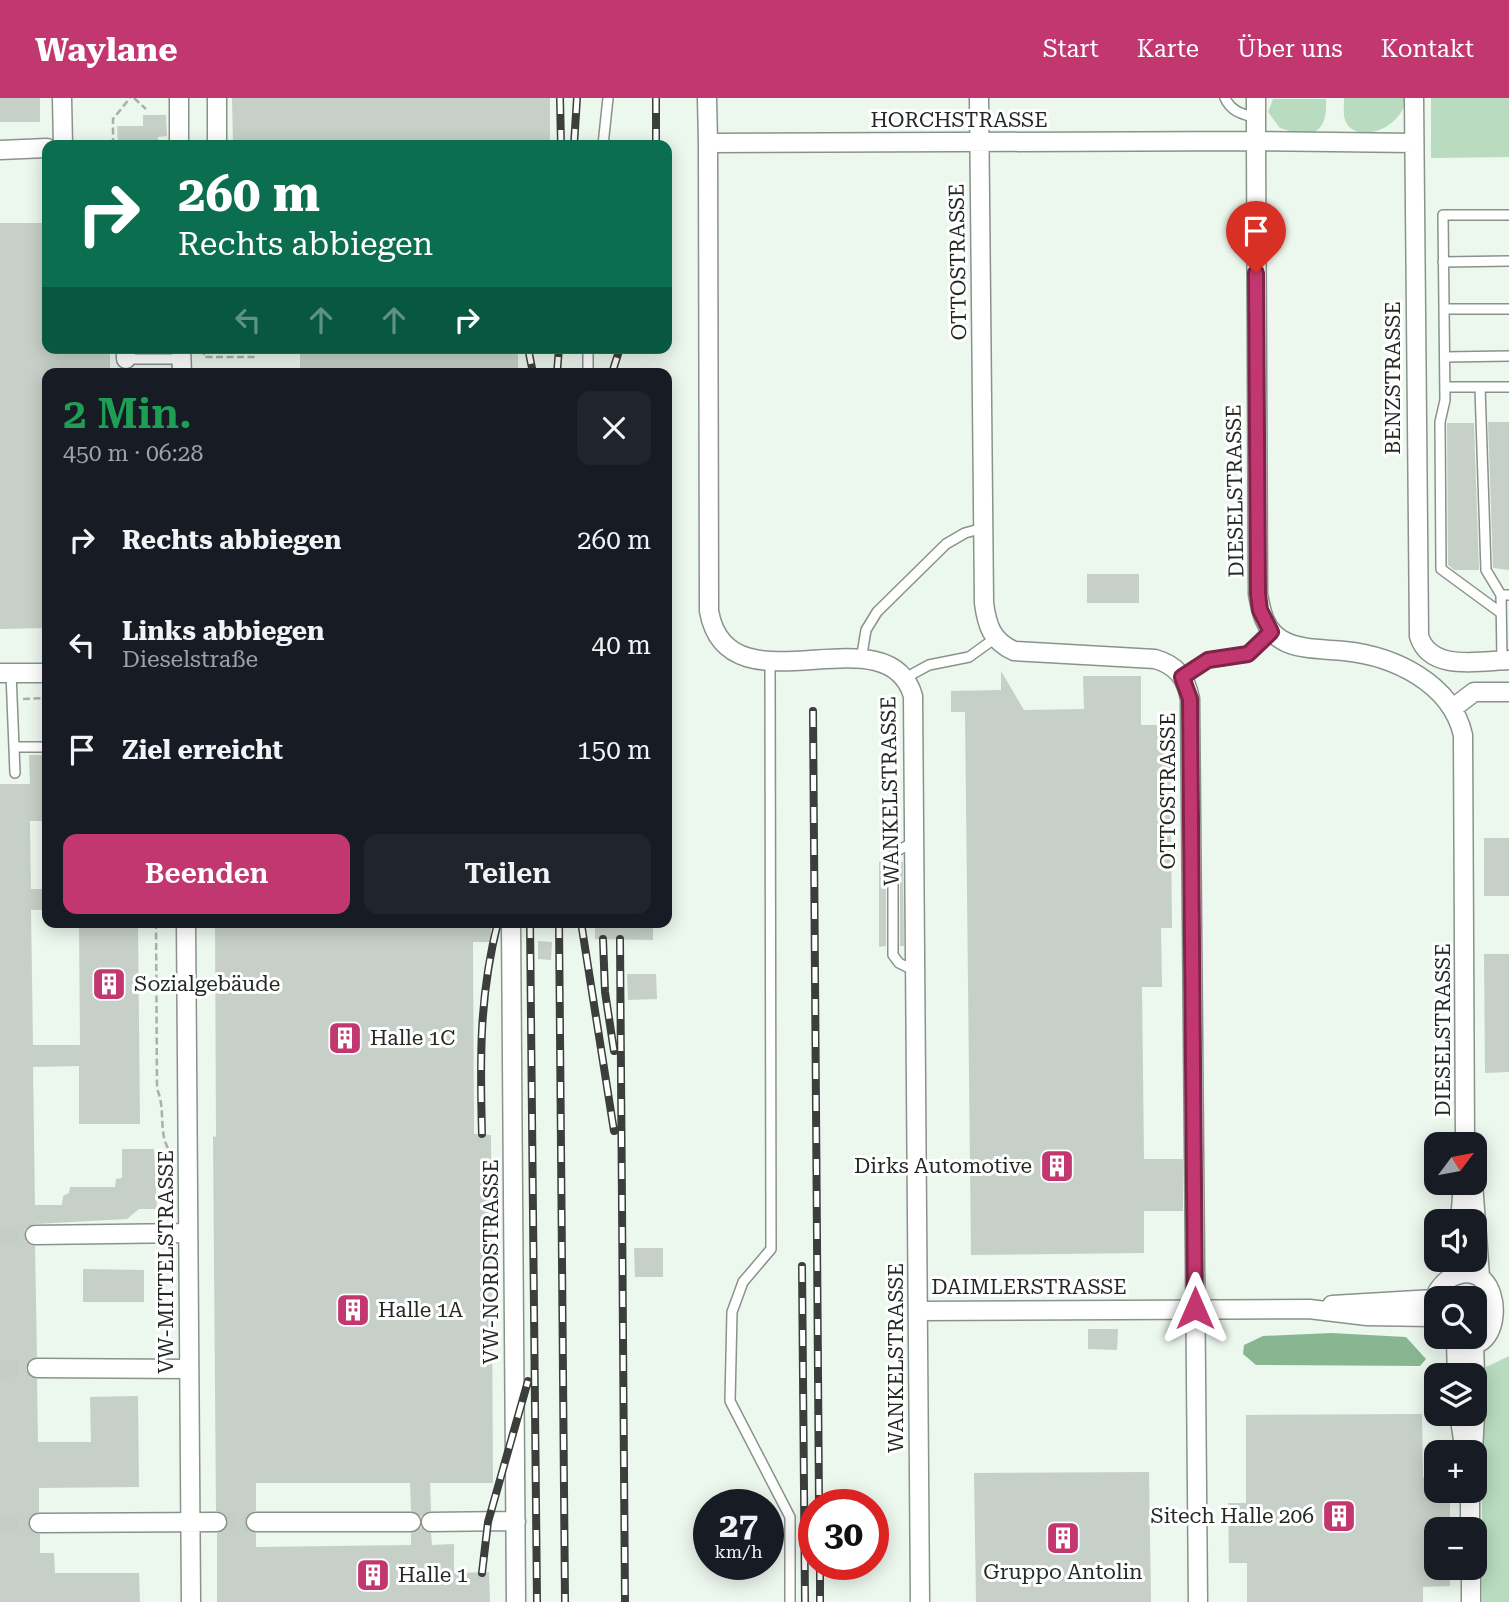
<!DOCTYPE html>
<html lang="de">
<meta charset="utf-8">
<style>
body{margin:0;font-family:"Roboto Serif",serif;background:#20242c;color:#f1f3f6;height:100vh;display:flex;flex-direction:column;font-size:26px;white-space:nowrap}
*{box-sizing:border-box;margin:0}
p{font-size:23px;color:#9ea1a6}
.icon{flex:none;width:38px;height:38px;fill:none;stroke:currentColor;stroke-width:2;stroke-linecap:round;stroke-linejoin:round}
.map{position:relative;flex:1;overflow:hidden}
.details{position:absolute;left:42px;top:270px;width:630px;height:560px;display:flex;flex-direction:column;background:#171b24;border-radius:14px;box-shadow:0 4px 18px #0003}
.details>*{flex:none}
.guide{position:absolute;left:42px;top:42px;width:630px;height:214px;border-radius:14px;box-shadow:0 4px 18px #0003;background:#0b6e4f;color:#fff;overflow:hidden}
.needle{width:46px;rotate:58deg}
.controls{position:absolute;left:1424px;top:1034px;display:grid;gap:14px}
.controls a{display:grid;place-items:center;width:63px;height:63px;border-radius:14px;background:#171b24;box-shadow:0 4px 18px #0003;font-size:35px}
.speed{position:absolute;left:693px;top:1391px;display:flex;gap:14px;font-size:35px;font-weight:700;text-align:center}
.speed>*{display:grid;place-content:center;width:91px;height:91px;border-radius:50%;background:#171b24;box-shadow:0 4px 18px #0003;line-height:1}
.speed small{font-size:18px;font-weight:400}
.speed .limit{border:10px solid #d22;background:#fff;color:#111}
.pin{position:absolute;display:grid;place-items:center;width:60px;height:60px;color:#fff;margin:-72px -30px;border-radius:50% 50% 50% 0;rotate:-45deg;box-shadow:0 0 7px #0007}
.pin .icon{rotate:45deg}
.me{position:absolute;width:77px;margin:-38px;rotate:0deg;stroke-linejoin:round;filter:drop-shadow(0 0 5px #0008)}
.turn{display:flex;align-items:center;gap:24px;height:147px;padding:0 21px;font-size:32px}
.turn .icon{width:91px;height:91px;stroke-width:2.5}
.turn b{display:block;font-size:49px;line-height:60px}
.lanes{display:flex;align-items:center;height:66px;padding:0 21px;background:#0003;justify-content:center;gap:35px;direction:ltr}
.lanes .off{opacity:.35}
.round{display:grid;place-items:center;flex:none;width:74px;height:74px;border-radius:14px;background:#20242c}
.headline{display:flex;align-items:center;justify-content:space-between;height:119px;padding:0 21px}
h1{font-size:42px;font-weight:600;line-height:52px;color:#1e9e55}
.action{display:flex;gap:14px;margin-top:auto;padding:14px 21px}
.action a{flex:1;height:80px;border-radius:14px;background:#c2376f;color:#fff;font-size:28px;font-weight:600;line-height:80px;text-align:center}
.action a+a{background:#20242c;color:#f1f3f6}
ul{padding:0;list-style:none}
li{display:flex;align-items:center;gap:21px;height:105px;padding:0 21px}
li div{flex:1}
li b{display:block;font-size:26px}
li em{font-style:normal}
header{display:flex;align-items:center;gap:42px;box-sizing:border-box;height:98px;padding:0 35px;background:#c2376f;color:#fff}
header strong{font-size:33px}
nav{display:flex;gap:38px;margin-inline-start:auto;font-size:24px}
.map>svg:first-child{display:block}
</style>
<header>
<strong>Waylane</strong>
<nav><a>Start</a><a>Karte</a><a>Über uns</a><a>Kontakt</a></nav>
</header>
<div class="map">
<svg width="1509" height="1504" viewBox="0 0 1509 1504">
<rect width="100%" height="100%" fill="#ecf7ee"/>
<!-- green -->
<path fill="#b9dbbf" d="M1344 0H1406C1403 31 1355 48 1345 22 1343 16 1344 7 1344 0Z
M1431 0H1509V59L1431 60Z
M1273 1H1326C1328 37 1311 41 1280 30L1268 14Z
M1509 1258V1504H1482V1271Z"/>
<!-- water -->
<path fill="#88b691" d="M1331 1235 1406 1239 1426 1261 1420 1268 1256 1267 1243 1256 1244 1247 1263 1238Z"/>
<!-- building -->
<path fill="#c6d0c8" d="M0 0H40V24H0Z
M232 0H550V47H233Z
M143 17H166L167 38 158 39V47H118L117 28H143Z
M0 125H47V250H110V275H47V530L0 531Z
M300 250H518V275H300Z
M1488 324H1509V472L1493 470Z
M1447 325H1474L1479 472H1454L1448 467Z
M1087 476H1139V505H1087Z
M1001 573 1024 612 1084 611 1083 578H1141V627H1170L1172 830H1161L1162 889H1142L1144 1061H1183V1113H1144V1155L971 1157 965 614H951V593L1001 592Z
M29 657H47V723H30L31 791H47V812H31L33 947H80L79 824H138L140 1026H79V968L33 969 35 1107H62L63 1098 69 1095 70 1089H115L116 1081 122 1080V1051H154L157 1111H139L127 1121 35 1126 25 1132 26 1143 35 1148 37 1259 28 1264 26 1271 31 1279 37 1281 38 1344H91L90 1299 138 1298 139 1389 39 1390V1414L30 1419 28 1426 33 1434 40 1436V1455H54L55 1475H139L140 1504H0V686H30Z
M1484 740H1509V798H1484Z
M879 764H886V848L879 849Z
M900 764H903L904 848H900Z
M215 824H491V844H473L474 1036 491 1037 493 1385H430L431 1413 421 1419 411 1413 410 1385H256V1413L250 1415 245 1423 247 1430 256 1435V1449L411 1447V1435L421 1429 431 1435 432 1447 454 1446V1475L489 1474 490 1504H217V1435L226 1430 228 1423 223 1415 216 1413 213 1038 216 1039Z
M595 824H653V842L595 841Z
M538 843 552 844 551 862 538 861Z
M1484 856H1509V974L1485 975Z
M627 876H656L657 901 628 902Z
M634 1150H663V1179H635Z
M83 1171 144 1172V1204H83Z
M1088 1231H1118L1117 1252 1088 1251Z
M1422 1316 1423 1379H1437V1393H1450V1432H1437V1470H1450V1488L1423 1489V1504H1247V1465H1229L1228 1405H1246V1317Z
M1149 1374 1151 1504H976L974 1375Z"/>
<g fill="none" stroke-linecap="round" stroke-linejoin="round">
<!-- street-tunnel -->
<path stroke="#c4cec6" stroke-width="18" stroke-dasharray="18 9" stroke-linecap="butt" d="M0 1137H35
M0 1271 37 1270
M217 1424H256
M0 1425H39"/>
<!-- lane casing -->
<g stroke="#89938b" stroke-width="12">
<path id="lane" d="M1225 0C1231 14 1243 16 1256 20
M603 47 608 0
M1443 164 1509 163
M1444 211H1509
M1445 259 1509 258
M126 261H181
M588 275V250
M1445 289H1509
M1480 289 1486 472 1501 497
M1501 515 1441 471 1440 324 1445 302 1443 117H1509
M861 562 866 532 877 514 946 446 965 435 983 430
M1502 562 1501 497H1509
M770 563 771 1151 743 1184 732 1214 730 1303 790 1419V1504
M11 575 15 675
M1182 578 1208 562 1248 556 1271 534
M905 580 929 567 969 559 994 541
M14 649H47
M914 744 895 754 893 761V857L899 865 915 873"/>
</g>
<!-- street casing -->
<g stroke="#89938b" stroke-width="21">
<path id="street" d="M62 0 63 47
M179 0V47
M217 0V47
M707 0 708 45 1256 43V0
M979 0 984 505C987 528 992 543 1014 553L1155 561C1176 567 1186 579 1190 601L1198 1504
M1414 0 1419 538C1430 574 1479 563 1509 562
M708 45 709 513C728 619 887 510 913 598L920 1504
M1414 45 1256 43 1258 496C1261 514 1265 532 1282 542 1298 552 1325 551 1344 553 1394 558 1451 585 1463 637L1465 1046
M0 52 47 50
M126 250V261
M181 250 182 275
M0 575H47
M1453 610 1474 594H1509
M186 824 191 1504
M511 824 516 1504
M1473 1085 1480 1178
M1460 1124 1463 1085
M35 1137 188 1135
M1332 1207 1434 1201
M918 1213 1309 1211 1367 1218 1433 1219
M1437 1228C1429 1209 1433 1193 1450 1180 1509 1149 1509 1281 1446 1239
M1456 1244 1457 1278
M1474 1246 1475 1278
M37 1270 189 1271
M1459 1316 1465 1354
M1473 1354 1475 1316
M1470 1393V1432
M256 1424H411
M431 1424 516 1423
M39 1425 217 1424
M1471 1470V1504"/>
</g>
<!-- path -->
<path stroke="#a7b0a9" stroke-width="2.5" stroke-dasharray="7 3.5" stroke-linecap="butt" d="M134 0 146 11
M113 47V21L130 0
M204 250V259H255
M23 601 47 600
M156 824 157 991C166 1011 158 1035 169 1052"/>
<!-- lane -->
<use href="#lane" stroke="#fff" stroke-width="9"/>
<!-- street -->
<use href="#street" stroke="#fff" stroke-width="18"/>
<!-- rail casing -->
<g stroke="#3a3f3b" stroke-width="8">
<path id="rail" d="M560 0 561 47
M574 47 577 0
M656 47V0
M528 250 533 275
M557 275 559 250
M612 275 620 250
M813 613 819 1407
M530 824 537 1504
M559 824 565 1504
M581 824 614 1033
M603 841 605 894 614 953
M620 841 625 1504
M482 1036C480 962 479 898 498 824
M802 1168 805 1504
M820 1466V1504
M482 1475 488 1424 528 1283"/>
</g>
<!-- rail -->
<use href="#rail" stroke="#fff" stroke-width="5" stroke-dasharray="16" stroke-linecap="butt"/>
</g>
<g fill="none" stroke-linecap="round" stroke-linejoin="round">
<!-- route casing -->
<g stroke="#7e2448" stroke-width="18">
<path id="route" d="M1195 1210 1190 601 1182 579 1208 562 1248 556 1271 534 1260 512 1258 496 1256 175"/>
</g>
<!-- route -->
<use href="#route" stroke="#c2376f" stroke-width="12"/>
</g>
<!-- icons -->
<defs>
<g id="building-square" transform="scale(1.75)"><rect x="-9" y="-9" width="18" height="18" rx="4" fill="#c2376f" stroke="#fff"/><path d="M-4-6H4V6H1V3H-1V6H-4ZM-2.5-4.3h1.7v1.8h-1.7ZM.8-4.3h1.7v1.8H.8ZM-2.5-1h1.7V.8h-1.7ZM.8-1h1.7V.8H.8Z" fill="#fff"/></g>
</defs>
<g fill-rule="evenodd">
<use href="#building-square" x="109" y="886"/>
<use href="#building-square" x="345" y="940"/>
<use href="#building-square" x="1057" y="1068"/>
<use href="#building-square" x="353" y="1212"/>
<use href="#building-square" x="1339" y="1418"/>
<use href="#building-square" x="1063" y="1440"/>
<use href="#building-square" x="373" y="1477"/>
</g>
<g text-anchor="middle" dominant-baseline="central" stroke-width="6" stroke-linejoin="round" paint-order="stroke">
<!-- street labels -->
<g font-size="21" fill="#252926" stroke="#fff">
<text x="959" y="22">HORCHSTRASSE</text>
<text transform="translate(958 164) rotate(-91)">OTTOSTRASSE</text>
<text transform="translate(1393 280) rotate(-90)">BENZSTRASSE</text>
<text transform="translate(1235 393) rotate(-91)">DIESELSTRASSE</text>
<text transform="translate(890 693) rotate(-91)">WANKELSTRASSE</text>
<text transform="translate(1168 693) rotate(-90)">OTTOSTRASSE</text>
<text transform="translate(1443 932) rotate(-90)">DIESELSTRASSE</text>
<text transform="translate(166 1164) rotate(-90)">VW-MITTELSTRASSE</text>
<text transform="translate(491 1164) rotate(-90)">VW-NORDSTRASSE</text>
<text x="1029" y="1189">DAIMLERSTRASSE</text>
<text transform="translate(896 1260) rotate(-90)">WANKELSTRASSE</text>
</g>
<!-- poi labels -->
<g font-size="21" fill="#252926" stroke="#fff" text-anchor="start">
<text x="134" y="886">Sozialgebäude</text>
<text x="370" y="940">Halle 1C</text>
<text x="1032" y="1068" text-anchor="end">Dirks Automotive</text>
<text x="378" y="1212">Halle 1A</text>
<text x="1314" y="1418" text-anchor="end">Sitech Halle 206</text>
<text x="1063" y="1474" text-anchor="middle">Gruppo Antolin</text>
<text x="398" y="1477">Halle 1</text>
</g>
</g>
</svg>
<div class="controls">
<a><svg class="needle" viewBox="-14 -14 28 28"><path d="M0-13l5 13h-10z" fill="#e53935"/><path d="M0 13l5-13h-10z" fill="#9ea1a6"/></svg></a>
<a><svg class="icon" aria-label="sound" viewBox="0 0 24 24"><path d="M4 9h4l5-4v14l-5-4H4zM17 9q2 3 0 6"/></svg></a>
<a><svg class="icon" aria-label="search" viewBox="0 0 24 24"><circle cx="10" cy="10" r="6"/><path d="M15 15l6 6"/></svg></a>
<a><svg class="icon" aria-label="layers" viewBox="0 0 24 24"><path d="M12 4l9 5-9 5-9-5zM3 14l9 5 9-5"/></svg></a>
<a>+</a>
<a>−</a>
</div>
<div class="speed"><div>27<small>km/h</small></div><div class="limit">30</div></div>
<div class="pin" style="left:1256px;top:175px;background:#d93025"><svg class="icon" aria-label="arrive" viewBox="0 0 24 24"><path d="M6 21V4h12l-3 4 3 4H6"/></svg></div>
<svg class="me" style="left:1195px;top:1210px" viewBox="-20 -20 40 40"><path d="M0-17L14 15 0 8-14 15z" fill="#c2376f" stroke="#fff" stroke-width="4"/></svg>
<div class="guide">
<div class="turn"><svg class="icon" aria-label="right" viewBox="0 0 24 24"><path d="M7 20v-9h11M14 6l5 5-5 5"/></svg><div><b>260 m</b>Rechts abbiegen</div></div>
<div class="lanes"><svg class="icon off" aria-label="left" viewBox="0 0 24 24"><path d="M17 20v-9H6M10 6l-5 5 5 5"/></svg><svg class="icon off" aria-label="ahead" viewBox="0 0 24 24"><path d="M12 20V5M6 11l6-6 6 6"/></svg><svg class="icon off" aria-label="ahead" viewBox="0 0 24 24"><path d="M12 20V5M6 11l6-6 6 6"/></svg><svg class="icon" aria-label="right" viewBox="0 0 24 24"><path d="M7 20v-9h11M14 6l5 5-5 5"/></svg></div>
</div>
<section class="details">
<div class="headline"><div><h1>2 Min.</h1><p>450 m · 06:28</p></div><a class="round"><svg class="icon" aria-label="close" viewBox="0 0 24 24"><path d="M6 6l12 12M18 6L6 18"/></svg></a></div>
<ul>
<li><svg class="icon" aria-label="right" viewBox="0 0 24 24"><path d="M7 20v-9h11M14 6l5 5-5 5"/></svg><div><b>Rechts abbiegen</b></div><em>260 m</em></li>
<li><svg class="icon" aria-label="left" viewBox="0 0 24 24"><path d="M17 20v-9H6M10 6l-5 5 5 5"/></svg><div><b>Links abbiegen</b><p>Dieselstraße</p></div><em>40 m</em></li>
<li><svg class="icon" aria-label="arrive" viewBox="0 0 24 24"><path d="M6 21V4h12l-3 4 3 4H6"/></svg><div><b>Ziel erreicht</b></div><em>150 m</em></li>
</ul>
<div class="action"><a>Beenden</a><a>Teilen</a></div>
</section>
</div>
